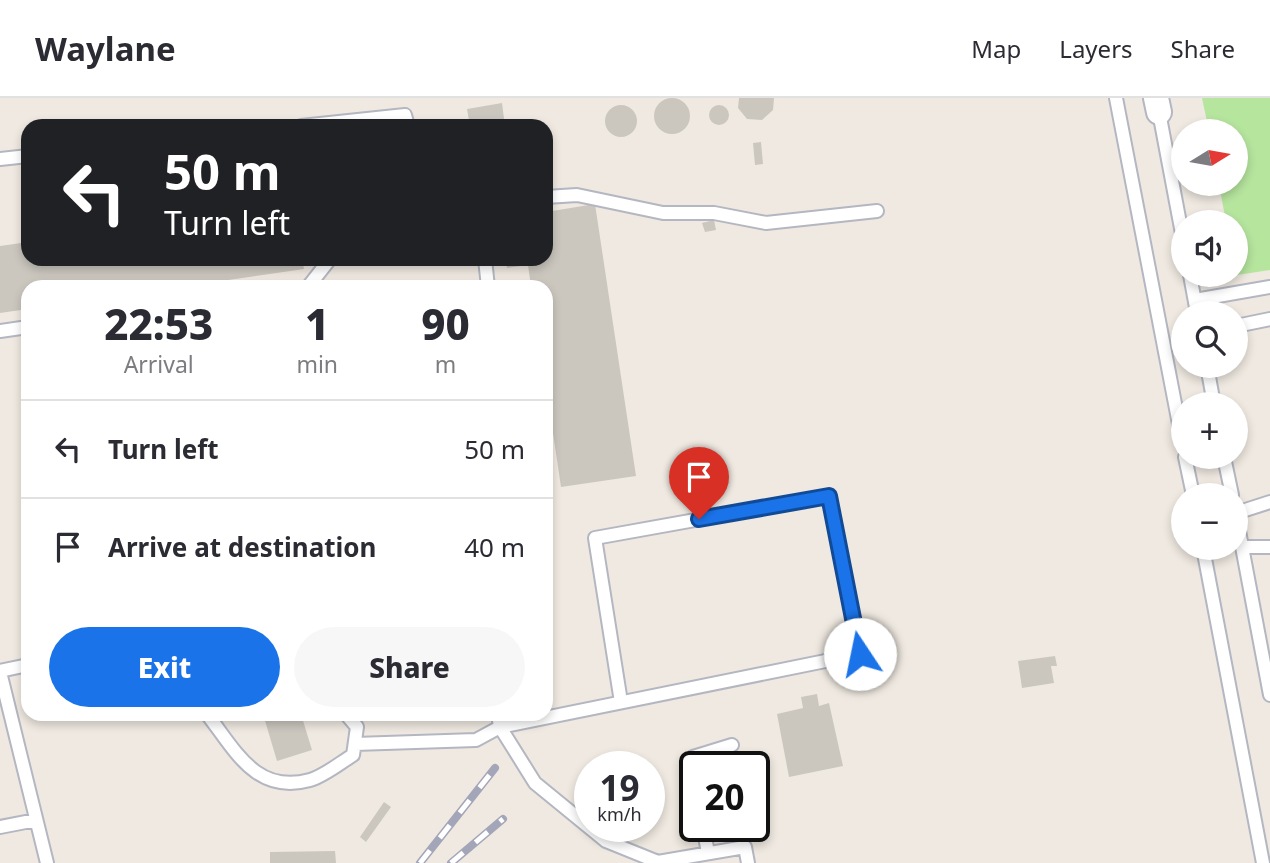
<!DOCTYPE html>
<meta charset="utf-8">
<style>
body{margin:0;font-family:"Noto Sans",sans-serif;background:#f7f7f7;color:#2b2b33;height:100vh;display:flex;flex-direction:column;font-size:26px;white-space:nowrap}
*{box-sizing:border-box;margin:0}
p{font-size:23px;color:#7c7c81}
.icon{flex:none;width:38px;height:38px;fill:none;stroke:currentColor;stroke-width:2;stroke-linecap:round;stroke-linejoin:round}
.map{position:relative;flex:1;overflow:hidden}
.drawer{position:absolute;left:21px;top:182px;width:532px;height:441px;display:flex;flex-direction:column;background:#fff;border-radius:21px;box-shadow:0 4px 10px #0003}
.drawer>*{flex:none}
.banner{position:absolute;left:21px;top:21px;width:532px;height:147px;border-radius:21px;box-shadow:0 4px 10px #0003;background:#202124;color:#fff;overflow:hidden}
.needle{width:46px;rotate:79deg}
.controls{position:absolute;left:1171px;top:21px;display:grid;gap:14px}
.controls a{display:grid;place-items:center;width:77px;height:77px;border-radius:50%;background:#fff;box-shadow:0 4px 10px #0003;font-size:35px}
.speed{position:absolute;left:574px;top:653px;display:flex;gap:14px;font-size:35px;font-weight:700;text-align:center}
.speed>*{display:grid;place-content:center;width:91px;height:91px;border-radius:50%;background:#fff;box-shadow:0 4px 10px #0003;line-height:1}
.speed small{font-size:18px;font-weight:400}
.speed .limit{border:4px solid #111;border-radius:10px;background:#fff;color:#111}
.pin{position:absolute;display:grid;place-items:center;width:60px;height:60px;color:#fff;margin:-72px -30px;border-radius:50% 50% 50% 0;rotate:-45deg;box-shadow:0 0 7px #0007}
.pin .icon{rotate:45deg}
.me{position:absolute;width:77px;margin:-38px;rotate:349deg;stroke-linejoin:round;filter:drop-shadow(0 0 5px #0008)}
.turn{display:flex;align-items:center;gap:24px;height:147px;padding:0 28px;font-size:32px}
.turn .icon{width:91px;height:91px;stroke-width:2.5}
.turn b{display:block;font-size:49px;line-height:60px}
.eta{display:flex;justify-content:space-evenly;align-items:center;height:119px;text-align:center}
.eta b{font-size:42px;font-weight:800;line-height:49px}
.button{display:flex;gap:14px;margin-top:auto;padding:14px 28px}
.button a{flex:1;height:80px;border-radius:42px;background:#1a73e8;color:#fff;font-size:28px;font-weight:800;line-height:80px;text-align:center}
.button a+a{background:#f7f7f7;color:#2b2b33}
ul{padding:0;list-style:none}
li{display:flex;align-items:center;gap:21px;height:98px;padding:0 28px;border-top:2px solid #e1e1e2}
li div{flex:1}
li b{display:block;font-size:26px}
li em{font-style:normal}
header{display:flex;align-items:center;gap:42px;box-sizing:border-box;height:98px;padding:0 35px;background:#fff;border-bottom:2px solid #e1e1e2}
header strong{font-size:33px}
nav{display:flex;gap:38px;margin-inline-start:auto;font-size:24px}
.map>svg:first-child{display:block}
</style>
<header>
<strong>Waylane</strong>
<nav><a>Map</a><a>Layers</a><a>Share</a></nav>
</header>
<div class="map">
<svg width="1270" height="765" viewBox="0 0 1270 765">
<rect width="100%" height="100%" fill="#efe9e1"/>
<!-- green -->
<path fill="#b6e59e" d="M1202 0H1270V172L1237 177 1236 124H1226L1219 86H1236V33H1209Z"/>
<!-- building -->
<path fill="#cbc7bf" d="M654 18a18 18 0 1 1 36 0a18 18 0 1 1-36 0Z
M739 0H774L773 12 762 22 747 21 738 10Z
M502 5 505 28H470L467 11Z
M709 17a10 10 0 1 1 20 0a10 10 0 1 1-20 0Z
M605 23a16 16 0 1 1 32 0a16 16 0 1 1-32 0Z
M761 44 763 66 755 67 753 45Z
M595 106 636 378 561 389 546 288V189H531L528 167 507 170 506 161H546V114Z
M714 122 716 132 705 134 702 125Z
M28 144V161H302L304 171 180 189H28V211L0 215V148Z
M1055 558 1057 568H1051L1054 585 1022 590 1018 563Z
M817 596 819 608 829 605 843 668 789 679 777 616 803 610 801 599Z
M263 616H301L312 652 277 663Z
M384 704 391 709 366 744 360 739Z
M335 753 336 765H270V754Z"/>
<g fill="none" stroke-linecap="round" stroke-linejoin="round">
<!-- lane casing -->
<g stroke="#b4b7c1" stroke-width="16">
<path id="lane" d="M1116 0 1183 347
M1159 14 1183 141
M301 28 405 17 408 28
M0 61 28 58
M546 99 577 97 663 115H714L766 125 877 113
M485 161 488 189
M1190 177 1197 215
M308 189 330 161
M1195 202 1270 189
M1236 228 1270 221
M0 233 28 229
M1207 268 1214 306
M1185 359 1193 397
M1224 359 1232 397
M1236 415 1270 404
M1236 417 1270 597
M1242 449H1270
M1203 450 1263 765
M0 573 28 567
M0 574 47 765
M621 604 595 440 829 398 860 556 500 629 535 685 606 743 658 764 745 749 748 765
M207 616C235 652 256 697 310 682 324 678 340 665 353 657L357 629 346 616
M355 646 476 642 500 629 498 616
M695 673 693 659 732 647
M703 728 708 755
M0 729 36 722"/>
</g>
<!-- street casing -->
<g stroke="#b4b7c1" stroke-width="28">
<path id="street" d="M1156 0 1159 14"/>
</g>
<!-- lane -->
<use href="#lane" stroke="#fff" stroke-width="12"/>
<!-- street -->
<use href="#street" stroke="#fff" stroke-width="24"/>
<!-- rail casing -->
<g stroke="#a3a6b8" stroke-width="8">
<path id="rail" d="M420 765 495 670
M451 765 503 721"/>
</g>
<!-- rail -->
<use href="#rail" stroke="#fff" stroke-width="5" stroke-dasharray="16" stroke-linecap="butt"/>
</g>
<g fill="none" stroke-linecap="round" stroke-linejoin="round">
<!-- route casing -->
<g stroke="#114b97" stroke-width="18">
<path id="route" d="M699 421 829 398 860 556"/>
</g>
<!-- route -->
<use href="#route" stroke="#1a73e8" stroke-width="12"/>
</g>
</svg>
<div class="controls">
<a><svg class="needle" viewBox="-14 -14 28 28"><path d="M0-13l5 13h-10z" fill="#e53935"/><path d="M0 13l5-13h-10z" fill="#7c7c81"/></svg></a>
<a><svg class="icon" aria-label="sound" viewBox="0 0 24 24"><path d="M4 9h4l5-4v14l-5-4H4zM17 9q2 3 0 6"/></svg></a>
<a><svg class="icon" aria-label="search" viewBox="0 0 24 24"><circle cx="10" cy="10" r="6"/><path d="M15 15l6 6"/></svg></a>
<a>+</a>
<a>−</a>
</div>
<div class="speed"><div>19<small>km/h</small></div><div class="limit">20</div></div>
<div class="pin" style="left:699px;top:421px;background:#d93025"><svg class="icon" aria-label="arrive" viewBox="0 0 24 24"><path d="M6 21V4h12l-3 4 3 4H6"/></svg></div>
<svg class="me" style="left:860px;top:556px" viewBox="-20 -20 40 40"><circle r="19" fill="#fff"/><path d="M0-13L10 11 0 6-10 11z" fill="#1a73e8"/></svg>
<div class="banner">
<div class="turn"><svg class="icon" aria-label="left" viewBox="0 0 24 24"><path d="M17 20v-9H6M10 6l-5 5 5 5"/></svg><div><b>50 m</b>Turn left</div></div>
</div>
<section class="drawer">
<div class="eta">
<div><b>22:53</b><p>Arrival</p></div>
<div><b>1</b><p>min</p></div>
<div><b>90</b><p>m</p></div>
</div>
<ul>
<li><svg class="icon" aria-label="left" viewBox="0 0 24 24"><path d="M17 20v-9H6M10 6l-5 5 5 5"/></svg><div><b>Turn left</b></div><em>50 m</em></li>
<li><svg class="icon" aria-label="arrive" viewBox="0 0 24 24"><path d="M6 21V4h12l-3 4 3 4H6"/></svg><div><b>Arrive at destination</b></div><em>40 m</em></li>
</ul>
<div class="button"><a>Exit</a><a>Share</a></div>
</section>
</div>
